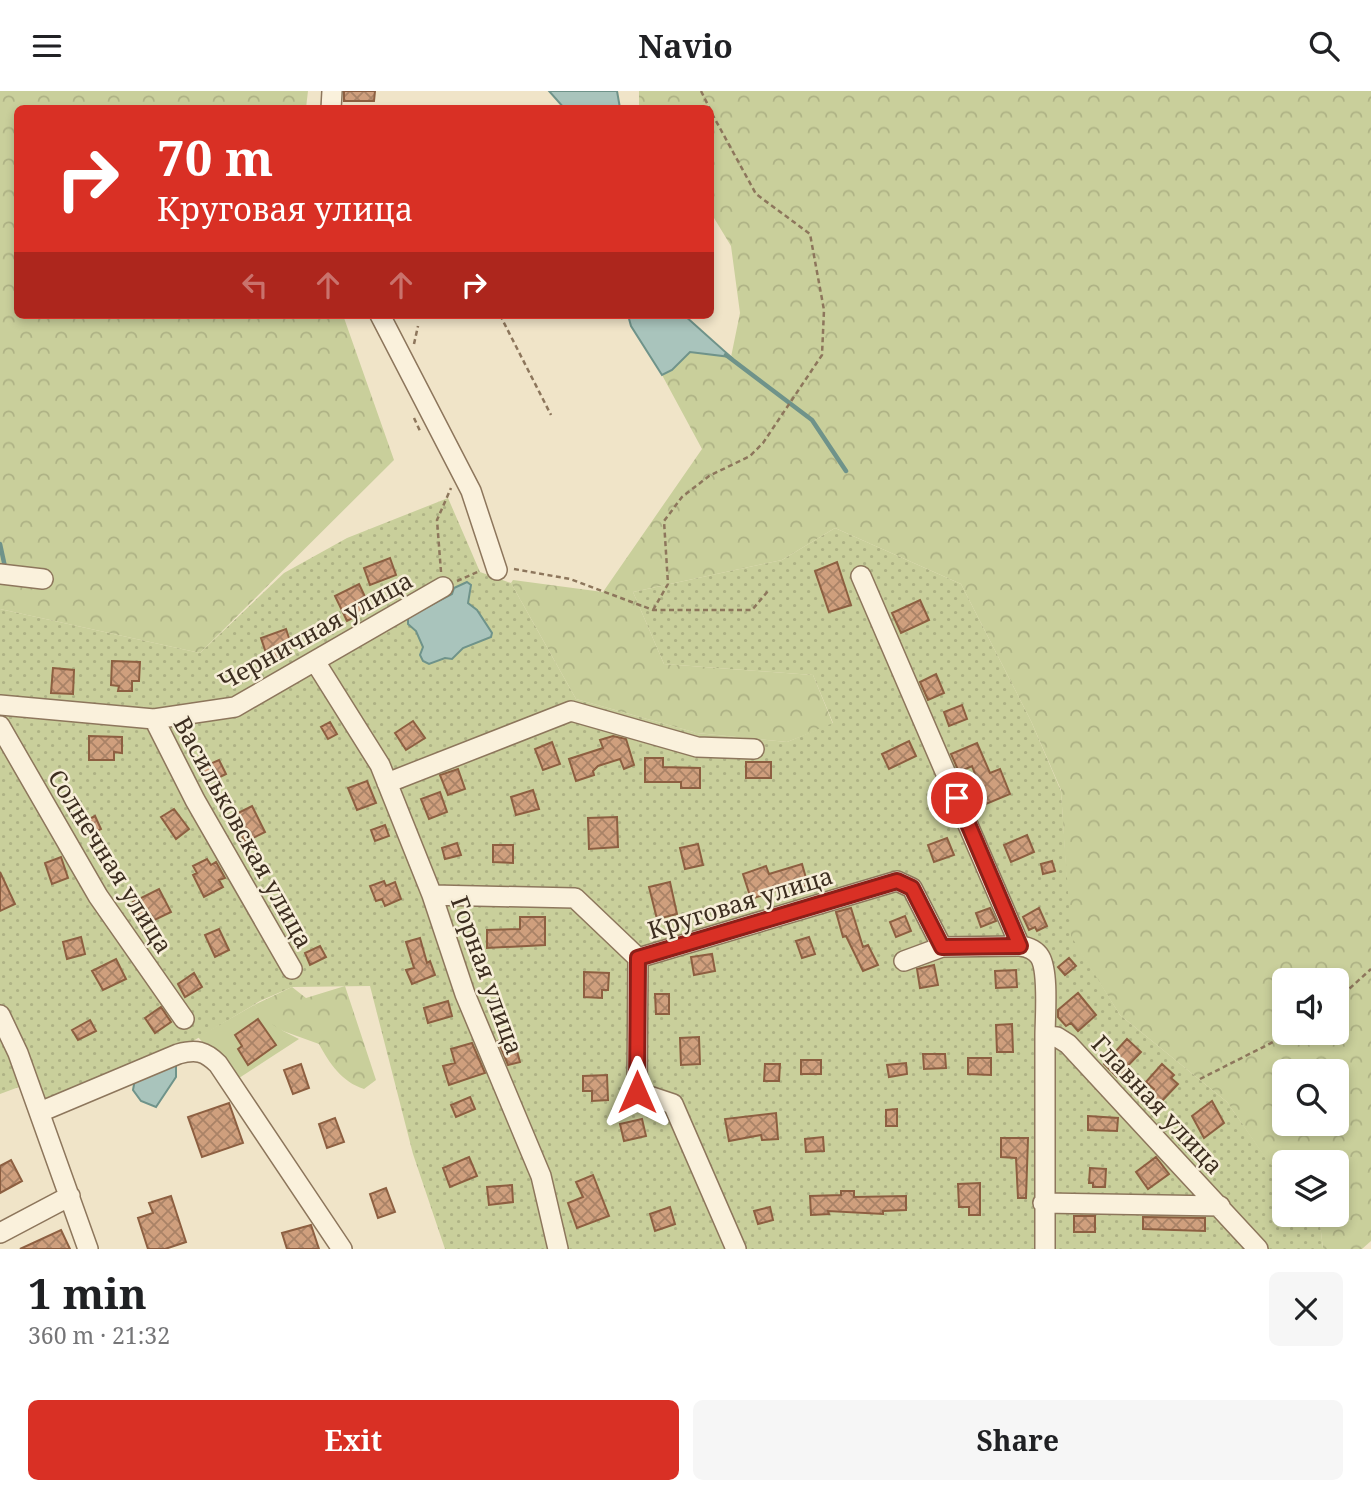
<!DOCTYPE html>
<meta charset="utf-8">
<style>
body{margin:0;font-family:"Noto Serif",serif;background:#f6f6f6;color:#202124;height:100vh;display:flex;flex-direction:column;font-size:26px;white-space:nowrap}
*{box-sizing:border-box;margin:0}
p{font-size:23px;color:#757577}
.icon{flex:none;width:38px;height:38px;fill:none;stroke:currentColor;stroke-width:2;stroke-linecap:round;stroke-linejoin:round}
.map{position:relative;height:1158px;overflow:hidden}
.panel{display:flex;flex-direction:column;background:#fff;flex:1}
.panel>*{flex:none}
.banner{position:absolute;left:14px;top:14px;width:700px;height:214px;border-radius:10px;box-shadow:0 4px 10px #0003;background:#d93025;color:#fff;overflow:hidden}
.tools{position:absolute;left:1272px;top:877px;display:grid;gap:14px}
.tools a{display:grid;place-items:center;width:77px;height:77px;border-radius:10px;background:#fff;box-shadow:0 4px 10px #0003;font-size:35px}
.pin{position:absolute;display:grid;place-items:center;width:60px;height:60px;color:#fff;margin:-30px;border:4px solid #fff;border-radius:50%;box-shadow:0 2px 7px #0007}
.me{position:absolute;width:77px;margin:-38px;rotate:0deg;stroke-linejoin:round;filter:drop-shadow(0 0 5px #0008)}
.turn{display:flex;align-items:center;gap:24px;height:147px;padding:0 28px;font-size:32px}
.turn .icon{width:91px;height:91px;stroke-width:2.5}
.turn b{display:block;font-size:49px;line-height:60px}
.lanes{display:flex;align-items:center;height:66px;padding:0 28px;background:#0003;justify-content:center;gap:35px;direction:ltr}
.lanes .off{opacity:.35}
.round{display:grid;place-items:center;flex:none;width:74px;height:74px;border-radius:10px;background:#f6f6f6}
.summary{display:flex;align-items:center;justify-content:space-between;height:119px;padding:0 28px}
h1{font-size:42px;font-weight:700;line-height:52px}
.cta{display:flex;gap:14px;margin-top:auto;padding:14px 28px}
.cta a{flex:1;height:80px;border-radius:10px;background:#d93025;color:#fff;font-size:28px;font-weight:700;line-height:80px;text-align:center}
.cta a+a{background:#f6f6f6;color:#202124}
header{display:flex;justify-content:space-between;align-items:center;height:91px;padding:0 28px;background:#fff;font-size:32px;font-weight:700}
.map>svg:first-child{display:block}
</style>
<header><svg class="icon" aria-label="menu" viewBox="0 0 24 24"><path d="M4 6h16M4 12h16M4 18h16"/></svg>Navio<svg class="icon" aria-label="search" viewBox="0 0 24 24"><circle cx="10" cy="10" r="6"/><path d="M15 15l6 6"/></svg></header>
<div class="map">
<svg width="1371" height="1158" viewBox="0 0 1371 1158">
<defs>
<pattern id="forest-crowns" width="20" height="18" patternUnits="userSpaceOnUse" patternTransform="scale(1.75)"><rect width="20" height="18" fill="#c9cf9b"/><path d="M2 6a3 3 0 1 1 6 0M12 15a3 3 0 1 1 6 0" fill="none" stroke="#aeb285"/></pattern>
<pattern id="park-dots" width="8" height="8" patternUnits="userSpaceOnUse" patternTransform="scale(1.75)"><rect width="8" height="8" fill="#c9cf9b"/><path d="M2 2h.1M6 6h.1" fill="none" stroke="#aeb285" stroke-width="1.8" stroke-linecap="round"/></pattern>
<pattern id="building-cross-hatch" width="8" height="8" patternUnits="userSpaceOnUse" patternTransform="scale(1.75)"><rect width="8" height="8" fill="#cf9f7d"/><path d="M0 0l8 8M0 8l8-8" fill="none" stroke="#a98266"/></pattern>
</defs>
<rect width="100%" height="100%" fill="#f0e4c8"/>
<!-- grass -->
<path fill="#c9cf9b" d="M254 914 283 940 299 948 236 989 198 946Z"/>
<!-- forest -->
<path fill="url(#forest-crowns)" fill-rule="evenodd" d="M0 0H308L306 17 18 18V224H343L394 369 200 562 0 518Z
M639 0H1371V1150L1362 1158H1323L1319 1124H1337V1071H1284V1080L1271 1075 1227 1011 1120 924 1070 845 1061 699 1031 630 961 493 835 437 782 469 633 501 664 573 813 584 833 633 787 651 697 642 576 608 511 492 513 489 603 501 702 358 662 284 672 279 690 261 731 266 740 222 731 155 711 122 710 18 639 17ZM1284 889H1337V942H1284ZM1284 980H1337V1032H1284Z
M345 895 376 989 364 998C342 991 329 972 319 953L283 940 270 932 254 914 292 896 306 907Z"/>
<!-- park -->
<path fill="url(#park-dots)" d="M448 407 480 481 511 492 576 608 697 642 787 651 833 632 813 584 664 573 633 501 782 469 835 437 961 493 1031 630 1061 700 1071 845 1120 924 1227 1011 1271 1074 1284 1081V1124H1319L1323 1158H445L413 1063 370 895 292 896 260 910 178 959 45 1016 35 990 0 1003V518L200 562 284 482 347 447Z"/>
<!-- water -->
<path fill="#a9c4bc" stroke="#6f938a" stroke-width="2" d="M549 0H617L620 17H564Z
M628 224H684L731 266 690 261 672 279 662 284 631 235Z
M467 491 471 494 468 512 477 519 492 542 491 546 463 557 452 568 445 567 429 573 423 570 420 564 423 556 416 540 408 533V526L452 503 454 497Z
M176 973V986L156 1016 141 1010 133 999 135 988Z"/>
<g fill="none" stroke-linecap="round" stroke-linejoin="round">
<!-- stream -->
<path stroke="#6f938a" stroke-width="4.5" d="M726 264 812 329 846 380
M0 453 5 476"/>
</g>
<!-- building -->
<path fill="url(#building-cross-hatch)" stroke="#8d5f41" stroke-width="2" d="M344 0H375L374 10H344Z
M390 467 396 484 370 494 364 477Z
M837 471 851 514 829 521 815 480Z
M359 493 368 512 362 515 365 521 347 530 335 505Z
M920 509 929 529 901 542 892 522Z
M286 538 292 556 286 558 288 564 269 571 261 547Z
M112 570 140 571 139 590H132V600H118L119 595 111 594Z
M53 577 74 579 73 603 51 602Z
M936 583 944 602 928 609 920 591Z
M962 614 967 628 949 635 944 621Z
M413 630 425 647 406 659 395 642Z
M330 631 337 643 328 648 321 636Z
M89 645 122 646V662L114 661V669H89Z
M613 645 626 648 634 674 624 678 620 668 598 675 593 680 594 684 576 690 569 668 603 657 600 649Z
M909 650 916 665 889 678 882 663Z
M552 651 560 673 543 679 535 658Z
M977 652 990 682 1000 678 1010 703 986 713 972 675 959 681 951 663Z
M645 667H663V676L700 677V697H681V691H645Z
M219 669 226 683 208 692 201 677Z
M746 671H771V687H746Z
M458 678 465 698 448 704 440 684Z
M367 690 376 712 357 719 348 697Z
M533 699 539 718 516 724 511 706Z
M440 701 447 721 429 728 421 708Z
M252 715 265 741 245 751 232 725Z
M174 718 189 738 176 748 161 726Z
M95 725 101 738 88 744 82 732Z
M617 726 618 756 589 758 588 727Z
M385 734 389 745 375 750 371 739Z
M1027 744 1034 761 1011 771 1004 754Z
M947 747 954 764 934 771 928 754Z
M457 752 461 764 445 768 442 757Z
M698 753 703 774 685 778 680 757Z
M493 754H513V772L493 771Z
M61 766 68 787 52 793 45 772Z
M207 768 211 774 216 771 225 787 219 789 223 796 204 806 193 784 197 782 193 775Z
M1052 770 1055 780 1043 783 1041 773Z
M802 773 808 794 792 799 791 795 751 808 743 783 766 775 769 783Z
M0 781 15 813 0 820Z
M384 790 386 795 395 791 401 808 385 815 382 808 376 810 370 795Z
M670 791 677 823 657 828 649 796Z
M159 798 171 821 144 834 133 811Z
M851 817 863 856 868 854 878 874 863 880 846 845 843 846 836 821Z
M990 817 996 830 981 836 976 822Z
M1039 817 1047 835 1037 840 1035 836 1029 839 1023 826Z
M905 825 911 840 896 846 890 831Z
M520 826H545V854L487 857V839L520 838Z
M219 838 229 859 215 866 205 844Z
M81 846 85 863 67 868 63 851Z
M809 846 815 863 802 867 796 850Z
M420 847 427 872 430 870 435 884 412 893 406 879 414 877 406 851Z
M320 855 326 866 310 874 305 862Z
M712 863 715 880 694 884 691 866Z
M1069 867 1076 875 1065 884 1058 876Z
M116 868 126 888 103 899 92 880Z
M934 874 938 894 920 897 917 878Z
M1016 879 1017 896 996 897 995 880Z
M584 881 609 882 608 899H602V907L584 906Z
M194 882 202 896 185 906 178 893Z
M1078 902 1096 924 1078 940 1071 932 1066 935 1058 926V919Z
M655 903H669V923H656Z
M448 910 452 925 428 932 424 917Z
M161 916 171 931 155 942 145 927Z
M258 928 276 954 248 974 238 958 242 955 235 944Z
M90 929 96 940 78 949 72 939Z
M1012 933 1013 961H997L996 934Z
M513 946 520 971 508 974 498 950Z
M699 946 700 973 681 974 680 947Z
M1127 948 1141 961 1117 986 1104 973Z
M472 952 485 982 449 994 443 975 455 972 451 958Z
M923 963H945L946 977 924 978Z
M968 967H991V984L968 983Z
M801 969H821V983H801Z
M906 972 907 983 889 986 887 974Z
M301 973 309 997 293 1003 284 979Z
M765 973H780L779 990H764Z
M1162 973 1174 984 1171 987 1178 993 1160 1012 1150 1002 1154 998 1146 991Z
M607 984 608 1009 592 1010V1000H583V985Z
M470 1006 475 1018 456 1026 451 1014Z
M1212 1010 1224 1032 1204 1047 1192 1025Z
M229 1012 243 1052 202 1066 188 1026Z
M897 1018V1035H886V1019Z
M776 1022 778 1048 762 1049 761 1044 729 1050 725 1028Z
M1088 1025 1118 1027 1117 1040 1088 1039Z
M335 1027 344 1051 327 1057 319 1033Z
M642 1028 646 1045 624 1050 620 1033Z
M823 1046 824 1060 806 1061 805 1048Z
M1001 1047H1028L1026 1107H1018L1016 1067 1001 1066Z
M469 1066 477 1085 450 1096 443 1077Z
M1156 1066 1169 1083 1148 1098 1136 1081Z
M11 1069 22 1090 0 1102V1075Z
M1090 1077 1106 1078 1105 1096H1093V1092H1089Z
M593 1084 609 1125 577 1137 568 1112 583 1106 576 1091Z
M980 1092V1124H969V1116H959L958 1093Z
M512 1094 513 1111 489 1114 487 1096Z
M386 1097 395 1121 378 1127 370 1103Z
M841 1100H854V1106L906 1105V1119L883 1120V1123L828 1120 829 1123 811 1124 810 1105 841 1104Z
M171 1105 186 1151 165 1158H148L138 1127 153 1122 149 1112Z
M670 1116 675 1133 655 1140 650 1123Z
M770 1116 773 1129 758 1133 754 1120Z
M1074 1125H1095V1141H1074Z
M1143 1126 1205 1127V1140L1143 1138Z
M311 1134 319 1158H287L282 1142Z
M61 1139 70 1158H20Z"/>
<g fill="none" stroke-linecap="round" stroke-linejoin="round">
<!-- minor casing -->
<g stroke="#8d765c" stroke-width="22">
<path id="minor" d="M331 18 332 0
M380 224 471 400 497 479
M0 483 43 488
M861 485 1020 855C1028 856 1035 858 1040 866 1049 881 1045 927 1045 945L1057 946 1068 953 1258 1158
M316 572 380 674 432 804
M0 614 154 628 235 616 443 496
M154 628 195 709 292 878
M0 635 98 805 184 928
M387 692 571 620 697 656 754 658
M904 870 942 856
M0 924 18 962 88 1158
M40 1021 178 963C196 958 205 960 218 973L342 1158
M1043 1112 1220 1115
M0 1142 70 1105
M558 1158 541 1085 465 903 432 804 575 807 638 867
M736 1158 673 1013 637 1001 638 867 897 790 912 797 942 856 1020 855
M1045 1158V945"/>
</g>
<!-- path -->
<path stroke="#8d765c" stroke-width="2.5" stroke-dasharray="5 3.5" stroke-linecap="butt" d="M701 0 710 18
M500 224 551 324
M414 253 418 235
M414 327 420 340
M514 478 570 488 653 519H752L768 500
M441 481 437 429 451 397
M457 490 480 480
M653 519 668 493 664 430 682 406 709 385 750 365 763 352 822 264 824 219 810 143 756 103 710 19
M1337 909 1371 878
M1200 988 1291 942"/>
<!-- minor -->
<use href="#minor" stroke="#faf1dc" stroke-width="19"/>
</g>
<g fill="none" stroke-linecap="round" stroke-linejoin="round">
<!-- route casing -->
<g stroke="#8d1f18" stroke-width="18">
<path id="route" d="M637 1001 638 867 897 790 912 797 942 856 1020 855 957 707"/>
</g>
<!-- route -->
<use href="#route" stroke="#d93025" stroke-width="12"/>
</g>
<g text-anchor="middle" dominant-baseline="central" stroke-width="5" stroke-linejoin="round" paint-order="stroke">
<!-- street labels -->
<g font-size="24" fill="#3d2e20" stroke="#f7eed8">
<text transform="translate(315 539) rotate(-29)">Черничная улица</text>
<text transform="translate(244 741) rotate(61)">Васильковская улица</text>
<text transform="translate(111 770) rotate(58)">Солнечная улица</text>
<text transform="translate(740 811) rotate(-17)">Круговая улица</text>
<text transform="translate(488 884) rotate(70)">Горная улица</text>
<text transform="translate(1158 1013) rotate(47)">Главная улица</text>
</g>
</g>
</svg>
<div class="tools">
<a><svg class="icon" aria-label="sound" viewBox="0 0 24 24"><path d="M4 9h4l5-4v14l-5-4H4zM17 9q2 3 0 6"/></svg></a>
<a><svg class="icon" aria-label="search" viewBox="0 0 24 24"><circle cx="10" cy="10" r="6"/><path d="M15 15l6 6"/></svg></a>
<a><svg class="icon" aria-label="layers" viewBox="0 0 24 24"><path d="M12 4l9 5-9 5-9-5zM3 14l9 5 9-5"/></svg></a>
</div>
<div class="pin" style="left:957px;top:707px;background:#d93025"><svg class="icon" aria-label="arrive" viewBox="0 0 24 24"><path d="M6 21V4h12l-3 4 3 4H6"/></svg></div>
<svg class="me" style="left:637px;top:1001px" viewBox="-20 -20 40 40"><path d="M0-17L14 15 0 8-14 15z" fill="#d93025" stroke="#fff" stroke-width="4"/></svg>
<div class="banner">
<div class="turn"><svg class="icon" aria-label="right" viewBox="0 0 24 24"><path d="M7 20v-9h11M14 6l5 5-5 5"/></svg><div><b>70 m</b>Круговая улица</div></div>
<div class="lanes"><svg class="icon off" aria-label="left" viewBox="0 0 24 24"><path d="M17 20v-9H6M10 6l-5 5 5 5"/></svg><svg class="icon off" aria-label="ahead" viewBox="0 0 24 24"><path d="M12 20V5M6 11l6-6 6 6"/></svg><svg class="icon off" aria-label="ahead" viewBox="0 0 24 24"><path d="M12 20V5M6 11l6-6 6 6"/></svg><svg class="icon" aria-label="right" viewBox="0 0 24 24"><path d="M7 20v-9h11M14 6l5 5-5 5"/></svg></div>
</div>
</div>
<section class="panel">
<div class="summary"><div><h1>1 min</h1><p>360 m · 21:32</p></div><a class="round"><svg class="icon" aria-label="close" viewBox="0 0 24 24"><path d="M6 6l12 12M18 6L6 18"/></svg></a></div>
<div class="cta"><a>Exit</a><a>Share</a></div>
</section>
